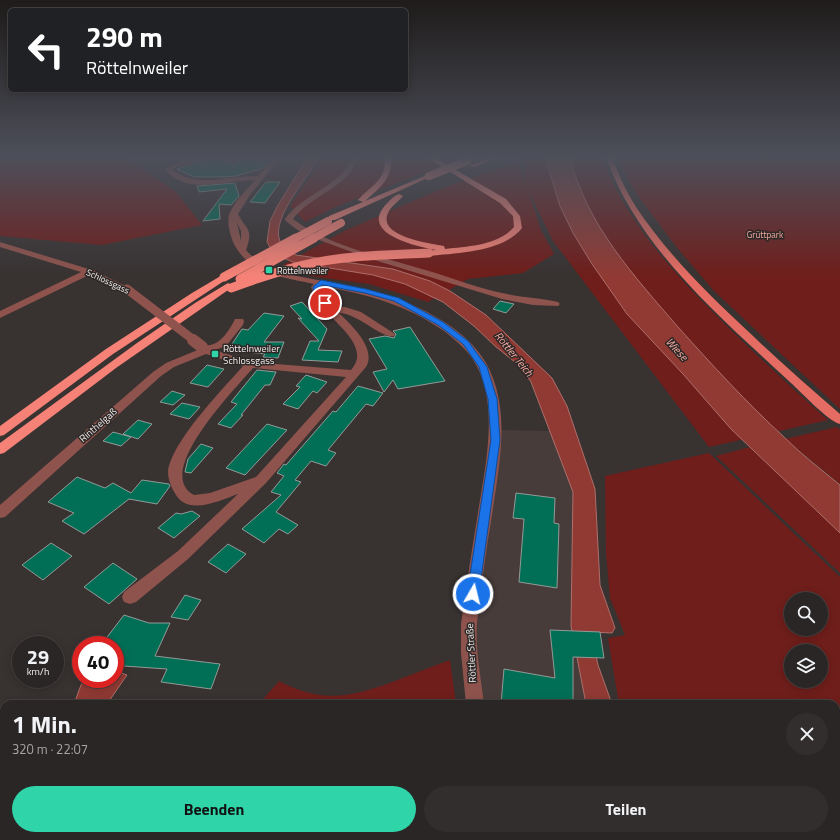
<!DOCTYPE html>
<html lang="de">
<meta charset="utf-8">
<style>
body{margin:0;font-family:"Titillium Web",sans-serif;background:#322e2d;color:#f1f3f6;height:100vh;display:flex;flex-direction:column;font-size:15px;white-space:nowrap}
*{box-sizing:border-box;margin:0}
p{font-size:13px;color:#a5a5a7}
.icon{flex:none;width:22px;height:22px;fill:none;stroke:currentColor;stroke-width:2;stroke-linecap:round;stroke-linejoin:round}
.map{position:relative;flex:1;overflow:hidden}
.side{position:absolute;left:0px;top:700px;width:840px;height:140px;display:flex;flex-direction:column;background:#2a2625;border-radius:12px 12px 0 0;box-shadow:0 2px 10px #0003,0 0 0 1px #464342}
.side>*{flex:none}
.guide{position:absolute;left:8px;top:8px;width:400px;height:84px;border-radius:6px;box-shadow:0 2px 10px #0003,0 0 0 1px #464342;background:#202124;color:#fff;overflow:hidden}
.fabs{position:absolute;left:784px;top:592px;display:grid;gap:8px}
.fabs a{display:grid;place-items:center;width:44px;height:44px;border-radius:50%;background:#2a2625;box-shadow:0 2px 10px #0003,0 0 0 1px #464342;font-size:20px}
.speed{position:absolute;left:12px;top:636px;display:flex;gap:8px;font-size:20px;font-weight:700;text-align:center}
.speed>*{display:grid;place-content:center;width:52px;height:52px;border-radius:50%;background:#2a2625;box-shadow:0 2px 10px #0003,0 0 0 1px #464342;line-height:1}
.speed small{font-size:10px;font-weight:400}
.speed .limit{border:6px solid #d22;background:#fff;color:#111}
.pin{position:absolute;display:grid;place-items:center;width:34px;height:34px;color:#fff;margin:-17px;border:2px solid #fff;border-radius:50%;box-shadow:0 1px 4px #0007}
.me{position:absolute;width:44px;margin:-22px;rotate:8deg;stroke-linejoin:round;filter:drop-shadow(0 0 3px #0008)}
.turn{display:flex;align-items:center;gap:14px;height:84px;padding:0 12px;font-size:18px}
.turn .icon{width:52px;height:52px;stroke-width:2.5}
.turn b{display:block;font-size:28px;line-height:34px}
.round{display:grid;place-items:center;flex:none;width:42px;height:42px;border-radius:21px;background:#322e2d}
.headline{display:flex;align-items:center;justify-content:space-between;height:68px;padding:0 12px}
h1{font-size:24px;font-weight:700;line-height:30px}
.cta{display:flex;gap:8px;margin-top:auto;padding:8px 12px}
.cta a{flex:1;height:46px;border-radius:24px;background:#30d4a9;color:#111;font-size:16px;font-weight:700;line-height:46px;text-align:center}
.cta a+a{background:#322e2d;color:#f1f3f6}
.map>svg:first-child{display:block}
</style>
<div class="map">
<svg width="840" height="840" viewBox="0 0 840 840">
<rect width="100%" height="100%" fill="#383231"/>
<!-- built -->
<path fill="#483c3a" d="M495 430 551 431 573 492 571 626 586 704H475L469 653Z
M502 836H633L635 840H504Z"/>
<!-- green -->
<path fill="#6f1e1b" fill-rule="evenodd" d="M0 158H125L175 191 202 225 102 245 0 236Z
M323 158H462L335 207 305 222 290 206Z
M524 158H602C628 227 683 283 734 333 765 363 796 392 828 420L709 447 553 241 528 190 541 230 554 254 523 273 468 279 428 302 369 284 310 276 283 265 344 231 450 185 518 162 525 182Z
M616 158H840V409L714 291 678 249 638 196Z
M837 427 840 430V484L785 439Z
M750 447 840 531V573L716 456Z
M709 453 840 577V840H702L698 836H836V704H619L608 638 625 635 610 598 606 553 605 476ZM791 599H821V629H791ZM791 651H821V681H791Z
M450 660 456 704H259L279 681C323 704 351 697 395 681 413 674 431 667 450 660Z
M4 801V836H485L487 840H0V809Z"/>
<!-- water -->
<path fill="#913a34" stroke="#ae6f6b" d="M307 158H318C309 178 264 224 283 246 286 250 292 252 296 255L393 269 430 281 450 291 486 315 552 378 567 406 595 489 600 585 615 628 612 633 591 632 598 665 612 704H586L571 626 573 492 531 382 521 367 495 346 474 326 443 302 405 284 373 275 293 262 274 254 267 242 270 221 278 205Z
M547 158H570C587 225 634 276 678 327 712 365 747 403 785 438 802 455 822 470 840 485V533L731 429 683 374 627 314 592 264 573 233 560 206 547 164Z
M115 671 127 675 107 704H74L81 685 85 679H115Z
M633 836H678L681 840H635Z"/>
<!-- building -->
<path fill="#006f56" stroke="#939a97" d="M210 158H221L235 165 241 158H272L263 168 236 176 225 177H194L177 169Z
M266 182H280L265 203 250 202Z
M235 183 239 196 231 205 219 204 220 219 203 221 227 189 199 192 197 186Z
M500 301 514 304 506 313 493 309Z
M302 302 327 329 318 350 342 351 338 362 302 360 310 341H319L298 318 302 319 290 306Z
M264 313 284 316 264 342H284L278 358 263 357 265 354 228 350 242 329 248 330Z
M410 327 445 381 398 389 393 380 384 392 373 372 387 369 369 339 385 336 394 338 396 334 393 331Z
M207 365 224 369 208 387 190 383Z
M257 370 276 372 270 385H265L241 415H243L231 428 218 424 237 404 231 402Z
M306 375 327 382 317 393 313 391 298 409 283 404 300 387 296 386Z
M358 386 383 393 373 406 366 404 328 450 336 453 326 466 311 461 295 480 301 482 276 512 298 525 288 534 279 529 264 543 242 529 281 495 271 492 284 476 277 473 284 464 286 465 333 411 336 412Z
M172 391 185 395 173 405 160 402Z
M182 403 200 407 189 419 170 414Z
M138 420 152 424 138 439 123 434Z
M267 424 287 430 245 475 226 468Z
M113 432 131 437 121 446 103 441Z
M201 444 213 448 191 473 185 472 188 459Z
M77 477 105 488 113 483 131 493 142 480 169 484 170 486 157 504 129 499 84 534 62 521 74 513 48 502Z
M516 493 555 498 554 523 559 524 557 588 519 582 524 519 513 518Z
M192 511 200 516 174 538 158 528 176 513 181 514Z
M51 543 72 556 43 580 22 565Z
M228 544 246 554 226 573 208 562Z
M113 563 137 579 109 604 84 587Z
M185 595 201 600 188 620 171 617Z
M124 615 149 623H170L155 656 220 664 211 689 161 682 167 669 124 666 115 662V645H101Z
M550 630 600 632 604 658 573 657V704H501L504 669 555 678Z"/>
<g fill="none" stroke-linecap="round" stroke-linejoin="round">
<!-- minor -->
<path fill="#8e534c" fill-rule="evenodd" d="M274 158H280L250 195 238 214C246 230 254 228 246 250 255 260 264 266 276 271 324 284 374 285 419 308 444 320 472 338 486 363 512 409 499 466 492 515 486 550 481 587 477 623 475 650 481 677 484 704H466L461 653V624C466 589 471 554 477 519 484 471 502 402 472 358 465 348 454 339 444 331 405 304 368 295 323 286L321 287 325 297 333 307H345L361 312 395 334 394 336C381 339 358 313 339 313 351 325 377 348 366 367L266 483 188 559 136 602 130 604 124 602 122 597 124 592 178 551 238 494C221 500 189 516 176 495 172 489 168 480 168 472 171 442 223 389 243 366L206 354 174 367 161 376 5 517 0 518V505L153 372 166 363 200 349V346C204 345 206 346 210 345 222 343 230 329 235 319H243L244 321 243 325 226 346 215 350 251 362 351 370C371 348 337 325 324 309 318 302 315 295 311 287L314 284C282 277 249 275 233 242 230 234 227 223 229 215 233 203 246 190 255 180 225 180 188 196 165 170L174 164 191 159 194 161 193 162 178 166 172 170C199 189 229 175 258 176ZM237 223 241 231V241ZM253 368 346 377 256 477 210 493 194 495C152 473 236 388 253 368Z
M352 158H358C348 188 312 194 293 219 328 246 386 258 429 271 455 279 481 289 507 294 524 298 542 298 558 302L560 304 558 306 533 305 502 299 371 259 311 237 296 229 286 221 285 219C304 193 341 186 352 158Z
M0 242 92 270 132 289 127 292 124 291 89 275 0 318V311L81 272 0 247Z
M492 836H513L514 840H493Z"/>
<!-- major -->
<path fill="#e46c62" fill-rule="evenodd" d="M606 158H612C619 175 626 191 636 207 668 255 710 296 752 335 780 362 810 388 840 414V424C828 421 802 393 791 383 721 318 640 250 606 158Z"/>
<!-- highway -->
<path fill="#f68277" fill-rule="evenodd" d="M385 158H391C393 178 379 189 365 201L427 175 432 176 335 220H329V216L363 202 358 200C371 185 386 181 385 158Z
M428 158H435L506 199 520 216 522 228C503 252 458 253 429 256L425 253 426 251 436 250C419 247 363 235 383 208 387 203 393 196 399 194L403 196C398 202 391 206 388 213 377 237 431 243 444 246L445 249C468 246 497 246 514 227L513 216 500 203Z
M489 158H498L474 167 469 166Z
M224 274 228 277 227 279 113 354 4 435 0 436V426L106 349 192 293Z
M228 283 233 286 231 288 116 368 4 453 0 454V443L137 343 195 303Z"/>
<!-- minor-bridge-far1 -->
<path stroke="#8e534c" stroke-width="9" d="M127 289 195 341"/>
<!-- minor-bridge -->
<path stroke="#8e534c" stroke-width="12" d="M193 340 202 347"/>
<!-- highway-bridge-far1 -->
<path stroke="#f68277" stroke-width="8" d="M429 176 467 161
M294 239 328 221
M312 239 341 223"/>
<!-- highway-bridge -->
<path stroke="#f68277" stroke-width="9" d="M224 277 296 238
M240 279 314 238
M231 288C258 278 285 269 313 263 351 255 390 255 429 253"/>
</g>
<!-- sky -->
<linearGradient id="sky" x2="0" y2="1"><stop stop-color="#1f1c1b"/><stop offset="0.57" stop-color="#4d4f5a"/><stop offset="1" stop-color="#4d4f5a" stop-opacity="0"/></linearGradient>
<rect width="840" height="276" fill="url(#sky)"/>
<!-- route -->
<path fill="#1a73e8" stroke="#114b97" d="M321 280 366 289 399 298 443 322 468 341 487 367 497 399 500 440 479 594 477 597 473 599 469 597 467 594 491 440 488 399 479 367 463 344 438 325 394 301 365 293 322 285 320 287 321 295 329 303 328 304H323L314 295 313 287Z"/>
<!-- markers -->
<g fill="#30d4a9" stroke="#2e2827" stroke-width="1.5">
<rect x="265" y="266" width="8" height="8" rx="2"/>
<rect x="211" y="350" width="8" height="8" rx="2"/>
</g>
<g text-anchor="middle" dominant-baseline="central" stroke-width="3" stroke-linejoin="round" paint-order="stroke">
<!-- far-park labels -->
<g font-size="9" fill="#f6aba2" stroke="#2e2827">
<text x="765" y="234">Grüttpark</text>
</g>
<!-- far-poi labels -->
<g font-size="9" fill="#f0ecec" stroke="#2e2827" text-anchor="start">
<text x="277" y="270">Röttelnweiler</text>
</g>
<!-- far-street labels -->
<g font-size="9" fill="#f0ecec" stroke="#2e2827">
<text transform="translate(108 281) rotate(25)">Schlossgass</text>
</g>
<!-- poi labels -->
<g font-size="10" fill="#f0ecec" stroke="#2e2827" text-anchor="start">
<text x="223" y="348">Röttelnweiler<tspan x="223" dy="12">Schlossgass</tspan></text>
</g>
<!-- street labels -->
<g font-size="10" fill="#f0ecec" stroke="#2e2827">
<text transform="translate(98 425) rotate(-41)">Rinthelgaß</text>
<text transform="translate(471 653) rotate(-93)">Röttler Straße</text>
</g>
<!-- water labels -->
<g font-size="11" font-style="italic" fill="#f5aba2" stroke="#2e2827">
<text transform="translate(677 349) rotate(48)">Wiese</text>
<text transform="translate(514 354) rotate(51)">Röttler Teich</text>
</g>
</g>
</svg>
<div class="fabs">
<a><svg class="icon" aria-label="search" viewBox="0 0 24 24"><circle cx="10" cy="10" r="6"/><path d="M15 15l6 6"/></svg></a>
<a><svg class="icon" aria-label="layers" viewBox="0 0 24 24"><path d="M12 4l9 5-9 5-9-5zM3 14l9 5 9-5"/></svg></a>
</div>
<div class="speed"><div>29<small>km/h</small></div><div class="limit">40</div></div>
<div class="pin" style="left:325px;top:303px;background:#d93025"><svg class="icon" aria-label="arrive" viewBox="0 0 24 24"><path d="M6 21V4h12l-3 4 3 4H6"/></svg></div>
<svg class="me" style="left:473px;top:594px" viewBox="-20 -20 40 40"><circle r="17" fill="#1a73e8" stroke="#fff" stroke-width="3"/><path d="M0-11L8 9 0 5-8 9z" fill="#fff"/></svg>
<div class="guide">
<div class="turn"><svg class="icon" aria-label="left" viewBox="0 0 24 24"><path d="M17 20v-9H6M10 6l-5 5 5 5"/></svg><div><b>290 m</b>Röttelnweiler</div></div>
</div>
<section class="side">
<div class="headline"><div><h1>1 Min.</h1><p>320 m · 22:07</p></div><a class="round"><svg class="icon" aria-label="close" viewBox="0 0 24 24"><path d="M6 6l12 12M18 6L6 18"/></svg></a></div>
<div class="cta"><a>Beenden</a><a>Teilen</a></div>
</section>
</div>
